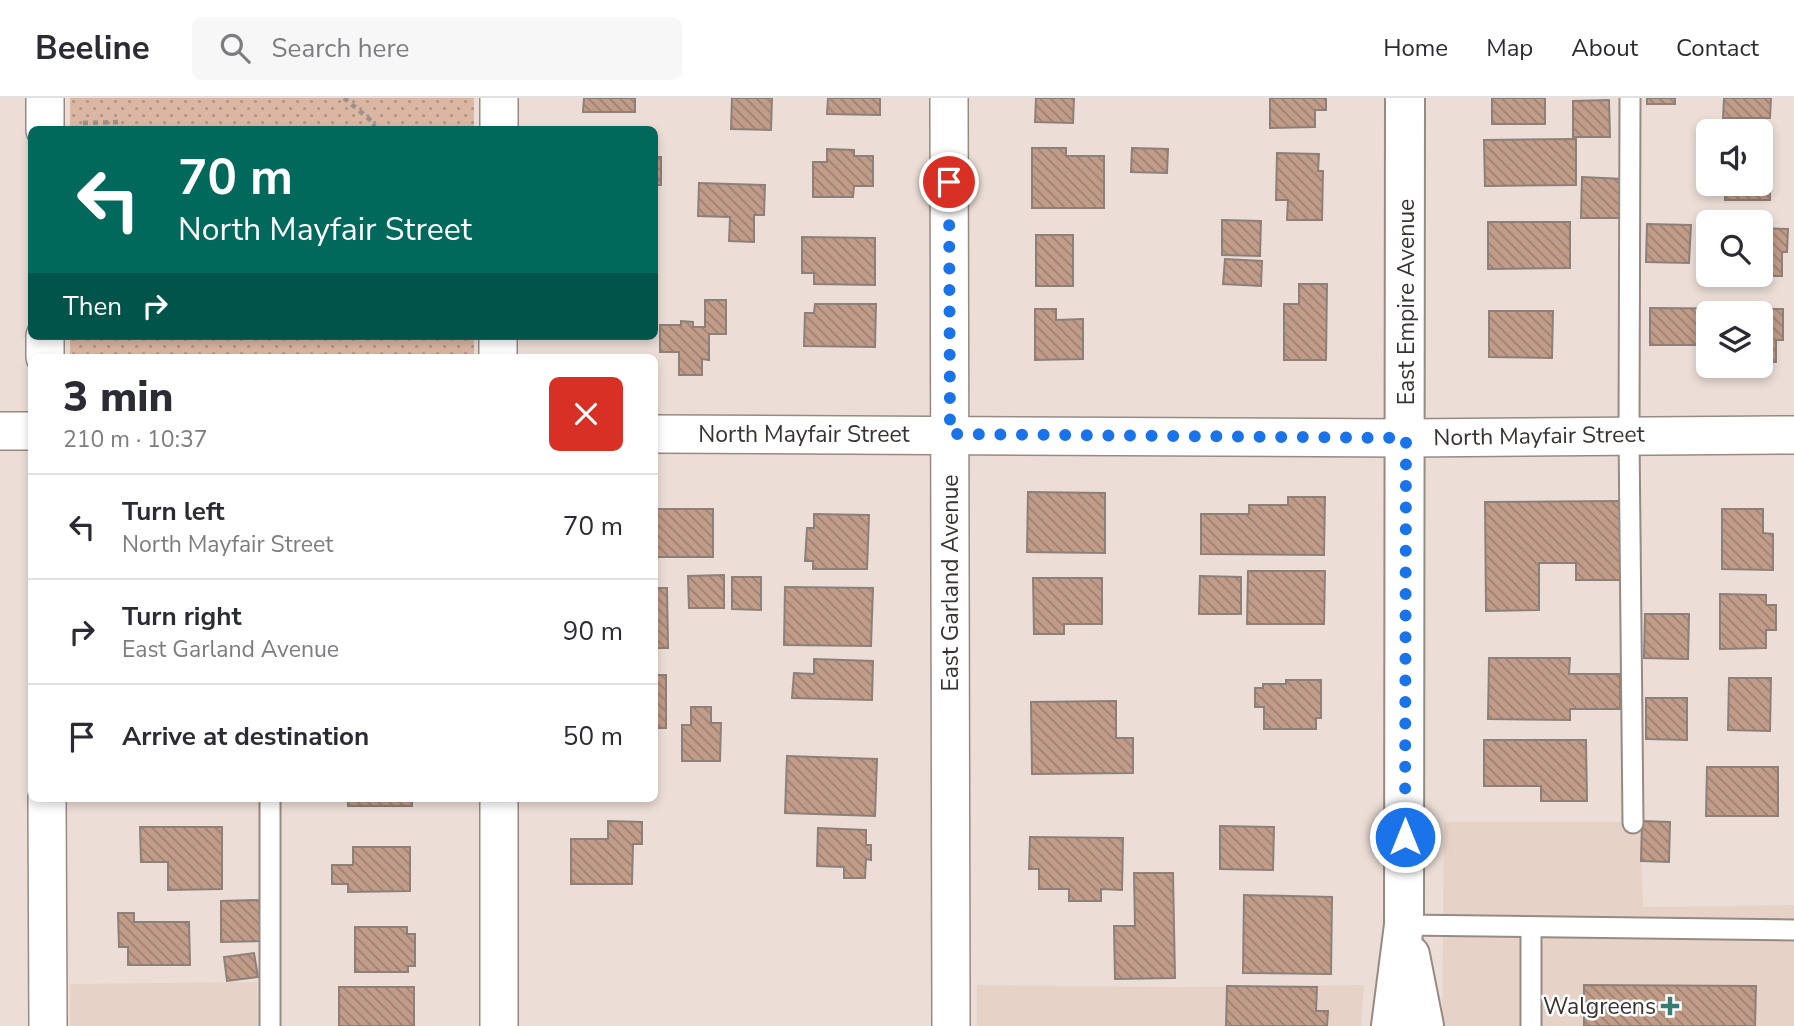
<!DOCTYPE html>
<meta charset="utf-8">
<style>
body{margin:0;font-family:"Nunito Sans",sans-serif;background:#f7f7f7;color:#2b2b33;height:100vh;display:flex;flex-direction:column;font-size:26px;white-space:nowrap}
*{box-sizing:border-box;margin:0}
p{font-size:23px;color:#7c7c81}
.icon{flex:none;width:38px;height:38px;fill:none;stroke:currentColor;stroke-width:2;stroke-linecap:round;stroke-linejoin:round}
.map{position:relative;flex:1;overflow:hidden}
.side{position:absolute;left:28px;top:256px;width:630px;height:448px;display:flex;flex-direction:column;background:#fff;border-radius:10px;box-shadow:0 4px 10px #0003}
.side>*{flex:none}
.hud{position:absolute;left:28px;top:28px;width:630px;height:214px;border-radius:10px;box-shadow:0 4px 10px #0003;background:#00695c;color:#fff;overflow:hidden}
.fabs{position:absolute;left:1696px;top:21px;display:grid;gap:14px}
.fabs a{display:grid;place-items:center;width:77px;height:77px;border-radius:10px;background:#fff;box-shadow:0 4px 10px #0003;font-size:35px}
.pin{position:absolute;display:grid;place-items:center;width:60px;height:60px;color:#fff;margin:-30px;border:4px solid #fff;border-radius:50%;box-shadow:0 2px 7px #0007}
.me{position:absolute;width:77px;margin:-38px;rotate:0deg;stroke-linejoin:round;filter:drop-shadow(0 0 5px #0008)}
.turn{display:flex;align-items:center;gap:24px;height:147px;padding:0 35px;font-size:32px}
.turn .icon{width:91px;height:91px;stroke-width:2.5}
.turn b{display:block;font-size:49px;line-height:60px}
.then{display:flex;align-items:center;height:66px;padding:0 35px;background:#0003;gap:14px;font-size:26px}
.round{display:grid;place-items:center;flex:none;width:74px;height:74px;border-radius:10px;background:#f7f7f7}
.summary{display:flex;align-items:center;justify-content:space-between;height:119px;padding:0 35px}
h1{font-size:42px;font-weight:800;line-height:52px}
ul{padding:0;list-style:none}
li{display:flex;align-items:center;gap:21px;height:105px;padding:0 35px;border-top:2px solid #e1e1e2}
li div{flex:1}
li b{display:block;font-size:26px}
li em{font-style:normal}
header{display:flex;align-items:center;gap:42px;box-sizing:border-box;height:98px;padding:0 35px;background:#fff;border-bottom:2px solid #e1e1e2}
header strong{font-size:33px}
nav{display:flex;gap:38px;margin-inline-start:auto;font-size:24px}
.search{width:490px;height:63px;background:#f7f7f7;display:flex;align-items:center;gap:18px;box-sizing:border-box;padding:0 24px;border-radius:10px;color:#7c7c81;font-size:26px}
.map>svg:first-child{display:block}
</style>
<header>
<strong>Beeline</strong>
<div class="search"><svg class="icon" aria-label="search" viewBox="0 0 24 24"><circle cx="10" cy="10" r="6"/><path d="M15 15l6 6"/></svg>Search here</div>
<nav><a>Home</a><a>Map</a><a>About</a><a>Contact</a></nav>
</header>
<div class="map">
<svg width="1794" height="928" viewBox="0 0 1794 928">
<defs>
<pattern id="park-dots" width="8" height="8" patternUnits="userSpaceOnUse" patternTransform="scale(1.75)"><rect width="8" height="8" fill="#dbb6a3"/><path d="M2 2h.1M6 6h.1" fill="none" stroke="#b39585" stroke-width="1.8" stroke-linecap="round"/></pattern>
<pattern id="building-back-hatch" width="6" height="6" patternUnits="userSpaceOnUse" patternTransform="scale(1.75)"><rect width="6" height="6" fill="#c19c89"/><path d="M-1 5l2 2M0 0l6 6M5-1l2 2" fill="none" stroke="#9e8070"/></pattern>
</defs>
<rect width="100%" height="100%" fill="#ecded7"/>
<!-- built -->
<path fill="#e6d2c7" d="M1444 724H1640L1643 809 1794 807V928H1442Z
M257 884 258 928H70V886Z
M977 887 1178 889 1364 887 1361 928H977Z"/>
<!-- park -->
<path fill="url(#park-dots)" d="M70 0H474V31H70Z
M70 238H474V259H70Z"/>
<!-- building -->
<path fill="url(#building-back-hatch)" stroke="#8d807a" stroke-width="2" d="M584 0H635V14H583Z
M732 0H772L771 32 731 31Z
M828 0H880V17L827 16Z
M1036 0H1074L1073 25 1035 24Z
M1270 0H1326V12H1315V29L1270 30Z
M1492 0H1545V26H1492Z
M1647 0H1675V6H1647Z
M1724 0H1771L1770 20H1723Z
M1609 2 1610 39H1573V3Z
M1576 41V87L1485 88 1484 42Z
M1032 50H1066V58H1104V110H1032Z
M1132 50 1168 51 1167 75 1131 74Z
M827 51 854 52V58H873V88H854L853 99H813V64H827Z
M1760 54H1770V102H1725V86H1760Z
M1277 55 1319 56 1318 73H1323L1322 122H1287L1288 102H1276Z
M654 59H661V87H654Z
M1582 79 1623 81 1622 120H1581Z
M699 85 765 87 764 117H754V144L729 143 730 119 698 118Z
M1222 122 1261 123 1260 158 1222 157Z
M1488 124H1570V170L1488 171Z
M1647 126 1691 127 1689 165 1646 164Z
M1760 130 1788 131 1787 154H1782V178H1709L1760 177Z
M1036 137H1073V188H1036Z
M802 139 875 140V187L814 186V175H802Z
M1225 161 1262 163 1261 188 1223 186Z
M1299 186H1327L1326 262H1284V206H1299Z
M705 202H726V236H709V262L702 261V277H679V254H660V227H681V223L693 224V229H705Z
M815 206H876L875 249 804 248 805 215H814Z
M1650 210 1783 211V242H1776V264H1760V215H1708V247H1650Z
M1035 211H1056V222L1083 221V261L1035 262Z
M1489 213H1553L1552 260 1489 259Z
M1719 268H1750V272L1719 271Z
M1028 394 1105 395V455L1027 454Z
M1288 399H1325L1324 457 1201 456V416H1249V407H1288Z
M1620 403 1621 482H1576V465H1539V512L1486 513 1485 404Z
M654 411H713V459H654Z
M1722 411H1763V435L1773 436V472L1722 471Z
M814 416 869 417 867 471H813V463H805L807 430H814Z
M1248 473H1325L1324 526H1247Z
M724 477V510H689L688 478Z
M1200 478 1241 479V516H1199Z
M732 479H761V512L732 511Z
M1033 480H1102V526H1064V536H1034Z
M785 489 873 490 871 548 784 547Z
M654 490H667L668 550H654Z
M1720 496 1766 497V507H1776V532H1766V550L1720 551Z
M1645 516H1689L1688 561 1644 560Z
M1489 560H1570L1569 576H1620V611H1570V622L1488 621Z
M814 561 873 563 872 602 792 600 794 575 814 576Z
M654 574 655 577H666V630H654Z
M1729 580H1771L1770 633 1728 632Z
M1286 582H1321V620H1316V631H1264V609H1255V590H1263V586H1286Z
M1646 600H1687V642L1646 641Z
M1116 603V640H1133V675L1032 676 1031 604Z
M691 609H711V625H721L720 663H682V627H691Z
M1484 642H1586L1587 703H1541V688H1484Z
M787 658 877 661 875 718 785 715Z
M1707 669H1778V718H1706Z
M130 700H183V701L130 702Z
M348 700H412V708H348Z
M608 723 642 724V746H633L632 786H571V741H608Z
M1642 723 1670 724 1669 764 1641 763Z
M1220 728 1274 729 1273 772 1220 771Z
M140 729H222V791L168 792V764H141Z
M818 730 866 732V747H871V762L866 761 865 780H844V769L817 768Z
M1030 739 1123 740 1122 792 1101 791V803H1069V791H1039V771H1029Z
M353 749H410V793L348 794V786H332V767H353Z
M1134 775H1173L1175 880 1115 881 1114 828H1135Z
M1244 797 1332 799 1331 876 1243 875Z
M261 802 262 843 221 844V803Z
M118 815H134V824H189L190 867H128V849H119Z
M355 829H407V836H415V868H408V874H355Z
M254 855 258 879 227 883 224 859Z
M1584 887 1756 888 1755 928H1584Z
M1227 888 1317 889 1316 913H1328L1327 928H1226Z
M339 889H414V928H339Z"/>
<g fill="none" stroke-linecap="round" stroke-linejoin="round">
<!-- lane casing -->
<g stroke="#968a83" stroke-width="23">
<path id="lane" d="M1630 0 1629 337 1633 725
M270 700V928
M1404 827 1794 832
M1531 928V829"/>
</g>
<!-- street casing -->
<g stroke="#968a83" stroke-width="40">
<path id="street" d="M45 0V32
M949 0 951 928
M499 32V0
M45 238V259
M498 259V238
M0 333H32
M654 336 1406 340 1794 337
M47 700 48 928
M499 700V928"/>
</g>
<!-- secondary casing -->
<g stroke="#968a83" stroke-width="42">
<path id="secondary" d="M1410 857 1424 928
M1391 928 1404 827 1405 0"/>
</g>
<!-- path -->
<path stroke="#9b918c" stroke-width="4.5" stroke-dasharray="5 5" stroke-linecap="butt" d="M344 0 374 25V32
M83 25 121 24"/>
<!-- lane -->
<use href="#lane" stroke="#fff" stroke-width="19"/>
<!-- street -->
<use href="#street" stroke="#fff" stroke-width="37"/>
<!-- secondary -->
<use href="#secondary" stroke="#fff" stroke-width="38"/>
</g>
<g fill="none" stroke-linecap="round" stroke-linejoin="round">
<!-- route -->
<path stroke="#1a73e8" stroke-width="12" stroke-dasharray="0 21.6" d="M949 84 950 336 1406 340 1405 739"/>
</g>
<!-- markers -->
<path fill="#367c73" stroke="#fff" stroke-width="2.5" d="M1666.5 897.5h7v7h7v7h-7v7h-7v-7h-7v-7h7z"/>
<g text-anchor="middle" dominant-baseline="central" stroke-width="5" stroke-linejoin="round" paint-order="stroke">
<!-- street labels -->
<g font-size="23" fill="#383230" stroke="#fff">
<text transform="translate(1406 204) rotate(-90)">East Empire Avenue</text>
<text x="804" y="336">North Mayfair Street</text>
<text transform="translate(1539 338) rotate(-1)">North Mayfair Street</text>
<text transform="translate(950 485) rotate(-90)">East Garland Avenue</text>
</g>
<!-- poi labels -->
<g font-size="23" fill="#383230" stroke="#fff" text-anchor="end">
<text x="1656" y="908">Walgreens</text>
</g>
</g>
</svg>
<div class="fabs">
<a><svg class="icon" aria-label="sound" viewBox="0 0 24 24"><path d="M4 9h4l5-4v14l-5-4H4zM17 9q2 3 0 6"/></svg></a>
<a><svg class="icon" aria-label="search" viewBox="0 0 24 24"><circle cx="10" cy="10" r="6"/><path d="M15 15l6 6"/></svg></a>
<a><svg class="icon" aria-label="layers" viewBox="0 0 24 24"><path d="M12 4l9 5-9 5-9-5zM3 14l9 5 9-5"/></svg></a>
</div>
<div class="pin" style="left:949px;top:84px;background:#d93025"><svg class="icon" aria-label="arrive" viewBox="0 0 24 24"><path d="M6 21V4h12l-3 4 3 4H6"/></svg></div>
<svg class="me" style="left:1405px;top:739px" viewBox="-20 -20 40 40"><circle r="17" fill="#1a73e8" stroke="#fff" stroke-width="3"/><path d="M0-11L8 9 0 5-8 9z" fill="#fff"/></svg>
<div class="hud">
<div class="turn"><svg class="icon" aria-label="left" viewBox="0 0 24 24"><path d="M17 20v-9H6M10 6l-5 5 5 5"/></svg><div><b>70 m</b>North Mayfair Street</div></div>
<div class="then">Then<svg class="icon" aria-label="right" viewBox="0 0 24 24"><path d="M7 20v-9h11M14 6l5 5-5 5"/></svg></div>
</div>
<section class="side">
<div class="summary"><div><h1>3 min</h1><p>210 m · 10:37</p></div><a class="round" style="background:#d93025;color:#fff"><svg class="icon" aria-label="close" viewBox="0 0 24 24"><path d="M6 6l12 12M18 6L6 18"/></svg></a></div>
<ul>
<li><svg class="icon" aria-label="left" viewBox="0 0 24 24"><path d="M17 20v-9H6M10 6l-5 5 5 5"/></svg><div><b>Turn left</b><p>North Mayfair Street</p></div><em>70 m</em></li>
<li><svg class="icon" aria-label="right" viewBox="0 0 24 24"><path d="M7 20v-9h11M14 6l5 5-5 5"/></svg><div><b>Turn right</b><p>East Garland Avenue</p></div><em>90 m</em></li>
<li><svg class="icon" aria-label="arrive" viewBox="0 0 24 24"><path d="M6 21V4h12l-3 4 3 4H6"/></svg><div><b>Arrive at destination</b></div><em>50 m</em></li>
</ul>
</section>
</div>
